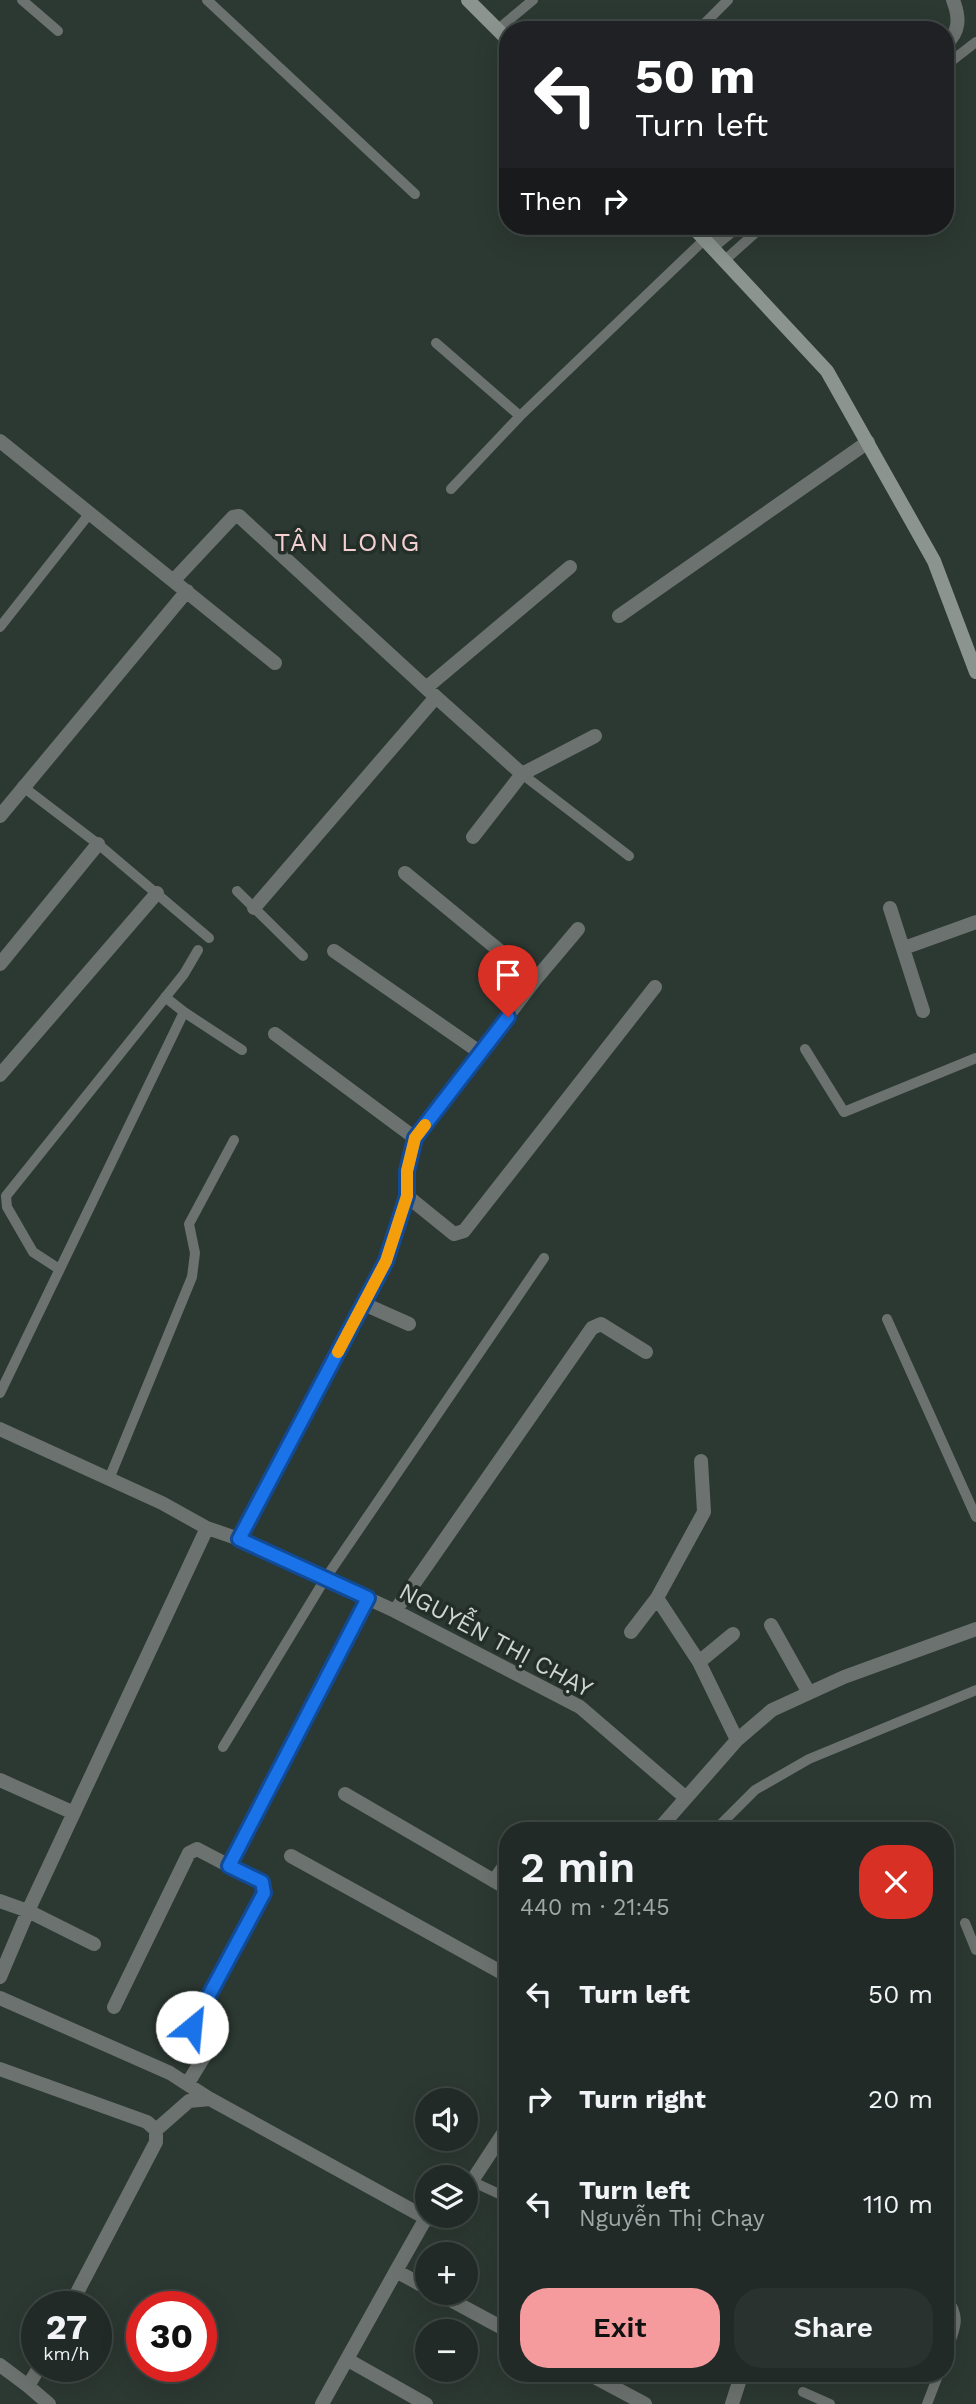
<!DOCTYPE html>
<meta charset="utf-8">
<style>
body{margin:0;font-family:"Work Sans",sans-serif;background:#29322e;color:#f1f3f6;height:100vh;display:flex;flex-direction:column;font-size:26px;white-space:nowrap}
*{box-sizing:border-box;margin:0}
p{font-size:23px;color:#a2a7a7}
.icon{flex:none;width:38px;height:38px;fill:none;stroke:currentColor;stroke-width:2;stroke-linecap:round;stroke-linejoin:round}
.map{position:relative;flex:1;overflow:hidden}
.drawer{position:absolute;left:499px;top:1822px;width:455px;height:560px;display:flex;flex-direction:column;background:#212a26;border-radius:28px;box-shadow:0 7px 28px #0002,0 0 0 2px #3e4643}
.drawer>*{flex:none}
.guide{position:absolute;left:499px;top:21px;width:455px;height:214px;border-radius:28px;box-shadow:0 7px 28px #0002,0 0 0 2px #3e4643;background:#202124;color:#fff;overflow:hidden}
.fabs{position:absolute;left:415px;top:2088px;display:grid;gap:14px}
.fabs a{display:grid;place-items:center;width:63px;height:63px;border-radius:50%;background:#212a26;box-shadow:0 7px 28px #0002,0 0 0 2px #3e4643;font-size:35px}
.speed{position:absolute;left:21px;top:2291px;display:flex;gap:14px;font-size:35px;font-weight:700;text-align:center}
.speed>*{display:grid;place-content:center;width:91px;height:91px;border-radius:50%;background:#212a26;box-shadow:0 7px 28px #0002,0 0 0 2px #3e4643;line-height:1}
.speed small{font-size:18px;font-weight:400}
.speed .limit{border:10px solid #d22;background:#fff;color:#111}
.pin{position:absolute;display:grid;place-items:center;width:60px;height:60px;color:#fff;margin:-72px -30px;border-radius:50% 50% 50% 0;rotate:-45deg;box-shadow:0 0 7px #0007}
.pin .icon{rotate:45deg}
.me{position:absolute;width:77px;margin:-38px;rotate:28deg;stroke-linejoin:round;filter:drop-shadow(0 0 5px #0008)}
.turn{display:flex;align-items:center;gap:24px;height:147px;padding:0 21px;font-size:32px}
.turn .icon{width:91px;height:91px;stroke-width:2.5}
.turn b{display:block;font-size:49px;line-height:60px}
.then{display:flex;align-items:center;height:66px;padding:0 21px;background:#0003;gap:14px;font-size:26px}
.round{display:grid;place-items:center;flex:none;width:74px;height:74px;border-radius:28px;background:#29322e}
.head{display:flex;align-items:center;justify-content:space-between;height:119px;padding:0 21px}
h1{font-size:42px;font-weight:600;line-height:52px}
.cta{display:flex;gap:14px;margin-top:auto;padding:14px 21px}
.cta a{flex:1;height:80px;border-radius:28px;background:#f59b9e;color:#111;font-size:28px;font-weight:600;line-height:80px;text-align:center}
.cta a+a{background:#29322e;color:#f1f3f6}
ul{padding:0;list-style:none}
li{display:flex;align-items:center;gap:21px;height:105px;padding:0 21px}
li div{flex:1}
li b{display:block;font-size:26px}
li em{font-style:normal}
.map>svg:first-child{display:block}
</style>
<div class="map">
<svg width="976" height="2404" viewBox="0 0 976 2404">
<rect width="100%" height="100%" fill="#2c3832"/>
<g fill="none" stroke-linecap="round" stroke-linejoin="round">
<!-- lane -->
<path stroke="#6c726f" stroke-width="10" d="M22 0 58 31
M207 0 415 194
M497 30 533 0
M698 30 728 0
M945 66 976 42
M725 260 763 226
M436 343 520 416 705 239
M451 489 520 416
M0 627 90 513
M522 774 629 856
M22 786 98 844 209 938
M237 891 303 956
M165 997 184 1012
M805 1049 844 1112 976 1058
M59 1269 33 1252 7 1207 6 1196 184 974 198 950
M887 1319 976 1517
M0 1393 184 1012 242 1050
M109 1479 192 1277 195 1253 189 1224 234 1140
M223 1747 325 1579 544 1258
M715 1830 755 1790 809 1759 976 1690
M965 1923 976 1950
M471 2181 508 2198
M945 2295C964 2319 954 2330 945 2356
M803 2392 830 2404
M927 2404 939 2373"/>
<!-- street -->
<path stroke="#6c726f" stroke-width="14" d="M945 45C960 32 960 18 953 0
M712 246 736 226
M0 441 275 663
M174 580 233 517 239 516 436 697 254 908
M619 616 868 442
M426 688 570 567
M436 697 522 774 595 736
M0 816 187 591
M473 837 522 774
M890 908 923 1011
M904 948 976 922
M334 951 481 1053
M0 964 98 844
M535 980 578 929
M275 1034 415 1138
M0 1075 157 893
M407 1196 454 1234 464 1231 655 987
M364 1304 409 1324
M0 1429 162 1503 207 1528 239 1539 395 1611 580 1707 686 1798
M239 1539 386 1261 407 1196V1171L415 1138 535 980 405 873
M395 1611 592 1328 601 1324 646 1352
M771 1625 809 1693
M631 1632 657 1598
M733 1634 699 1662 737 1740
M699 1662 657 1598 704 1512 701 1461
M0 1780 74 1813
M345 1794 508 1889
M529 1830 530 1829
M658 1830 737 1740 772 1710 844 1677 976 1629
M291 1856 508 1976
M229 1866 367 1598
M494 1881 508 1861
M0 1901 28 1911 94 1944
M0 1977 28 1911 207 1528
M0 1998 170 2073 210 2099 426 2218
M114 2007 189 1853 197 1849 262 1883 264 1893 192 2027
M0 2069 147 2122 156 2130V2142L70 2306
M188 2083 208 2050
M156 2130 189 2101 210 2099
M466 2190 508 2126
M427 2288 396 2271 426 2218 435 2220 447 2216
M436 2292 508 2331
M348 2360 426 2404
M0 2365 28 2386 40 2366
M587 2373 645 2404
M730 2373 740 2379 732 2404
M28 2386 49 2404
M322 2404 396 2271"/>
<!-- secondary -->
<path stroke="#8b948f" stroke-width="14" d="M468 0 508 40
M692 226 827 371 934 561 976 672"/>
</g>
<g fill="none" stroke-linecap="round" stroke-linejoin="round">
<!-- route casing -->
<g stroke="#114b97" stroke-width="18">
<path id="route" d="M192 2027 264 1893 262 1882 229 1866 368 1598 239 1539 386 1261 407 1196V1171L415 1138 508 1017"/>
</g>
<!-- route -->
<use href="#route" stroke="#1a73e8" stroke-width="12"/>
<!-- slow -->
<path stroke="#f59e0b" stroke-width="12" d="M338 1352 386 1261 407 1196V1171L415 1138 425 1125"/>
</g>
<g text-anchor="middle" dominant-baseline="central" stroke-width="7" stroke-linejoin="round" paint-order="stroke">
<!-- street labels -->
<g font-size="24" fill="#cfd6d2" stroke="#232e28">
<text transform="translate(496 1640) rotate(28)">NGUYỄN THỊ CHẠY</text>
</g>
<!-- neighbourhood labels -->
<g font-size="26" letter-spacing="2" fill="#f4d0d1" stroke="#232e28">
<text x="348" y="542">TÂN LONG</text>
</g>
</g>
</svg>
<div class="fabs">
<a><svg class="icon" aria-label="sound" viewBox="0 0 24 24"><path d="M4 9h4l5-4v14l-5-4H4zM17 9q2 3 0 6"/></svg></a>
<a><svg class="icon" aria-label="layers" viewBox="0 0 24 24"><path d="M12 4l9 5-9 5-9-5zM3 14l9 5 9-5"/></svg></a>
<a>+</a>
<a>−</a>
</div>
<div class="speed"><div>27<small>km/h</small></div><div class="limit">30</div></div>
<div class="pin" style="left:508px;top:1017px;background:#d93025"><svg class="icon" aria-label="arrive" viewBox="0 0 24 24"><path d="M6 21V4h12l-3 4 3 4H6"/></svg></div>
<svg class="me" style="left:192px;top:2027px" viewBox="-20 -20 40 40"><circle r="19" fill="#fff"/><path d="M0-13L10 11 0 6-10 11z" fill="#1a73e8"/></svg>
<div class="guide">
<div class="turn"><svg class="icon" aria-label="left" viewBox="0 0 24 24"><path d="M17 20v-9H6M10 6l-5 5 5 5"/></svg><div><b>50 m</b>Turn left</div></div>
<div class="then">Then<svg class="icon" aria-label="right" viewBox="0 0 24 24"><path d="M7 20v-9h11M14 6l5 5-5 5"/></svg></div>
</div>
<section class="drawer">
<div class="head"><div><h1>2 min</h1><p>440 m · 21:45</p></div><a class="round" style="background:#d93025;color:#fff"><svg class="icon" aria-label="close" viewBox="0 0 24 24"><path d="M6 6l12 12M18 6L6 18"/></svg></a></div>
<ul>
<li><svg class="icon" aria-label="left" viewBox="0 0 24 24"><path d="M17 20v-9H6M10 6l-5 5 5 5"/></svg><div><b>Turn left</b></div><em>50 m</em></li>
<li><svg class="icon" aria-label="right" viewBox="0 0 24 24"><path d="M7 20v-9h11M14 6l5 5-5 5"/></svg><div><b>Turn right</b></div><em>20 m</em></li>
<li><svg class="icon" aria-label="left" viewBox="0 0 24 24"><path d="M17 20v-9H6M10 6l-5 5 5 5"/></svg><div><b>Turn left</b><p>Nguyễn Thị Chạy</p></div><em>110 m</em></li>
</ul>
<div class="cta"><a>Exit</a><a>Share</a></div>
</section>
</div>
